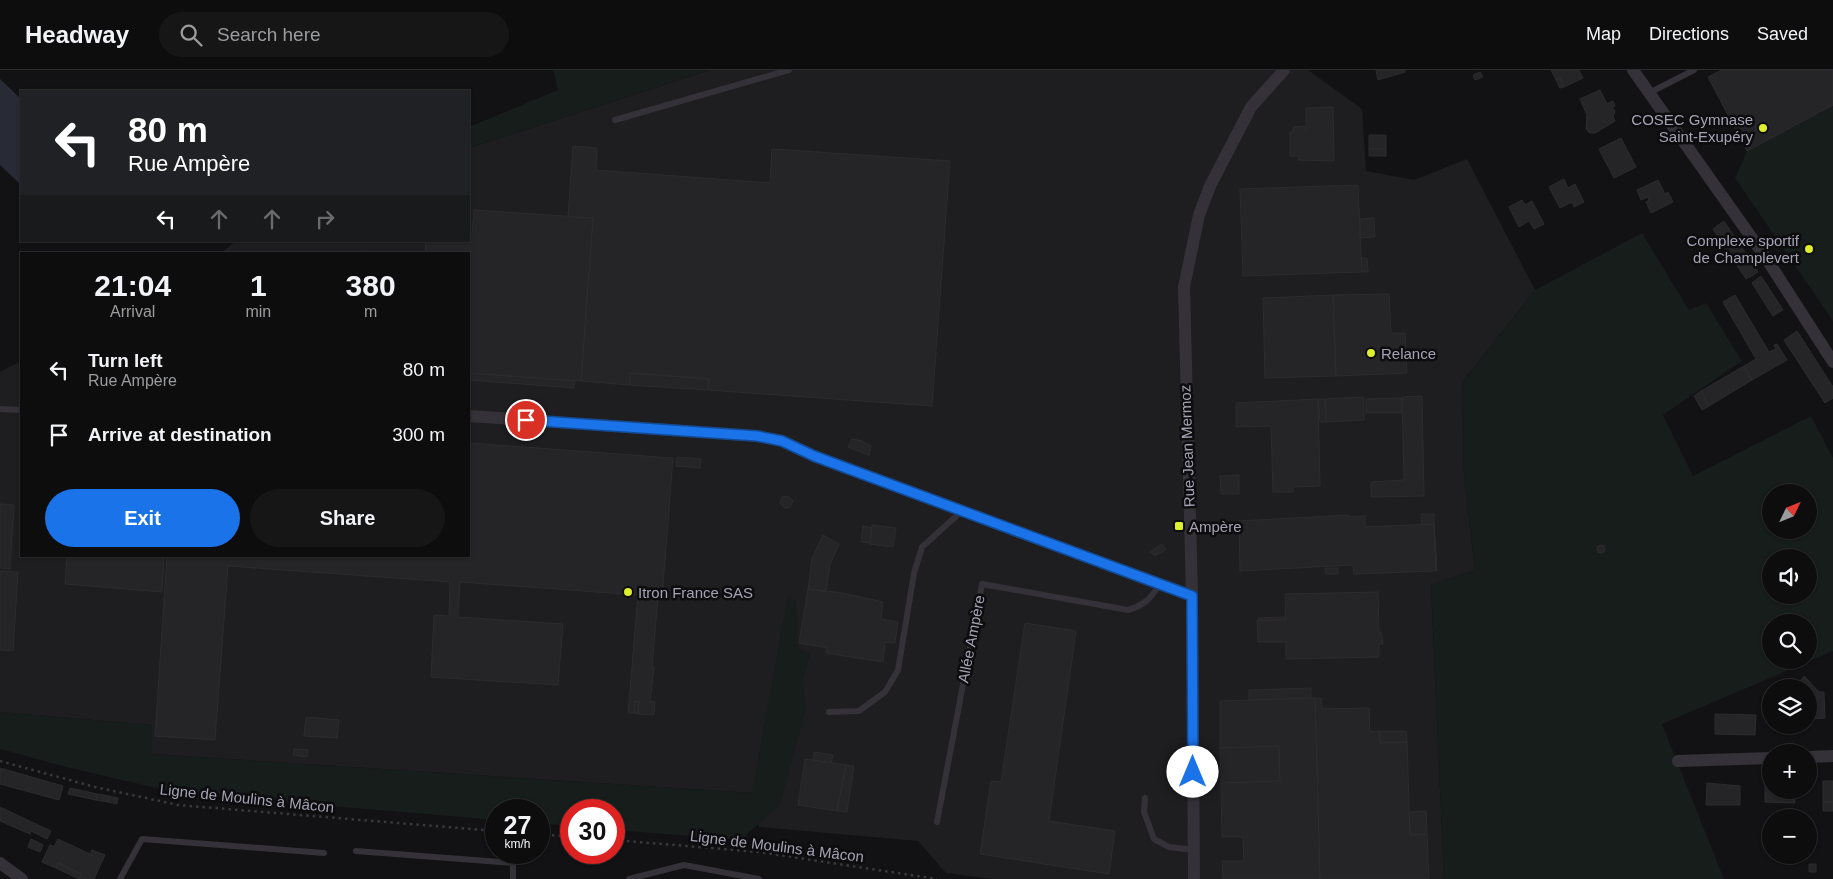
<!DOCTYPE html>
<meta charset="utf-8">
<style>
body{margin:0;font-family:Arial,sans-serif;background:#171617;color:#f1f3f6;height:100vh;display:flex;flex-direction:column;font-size:19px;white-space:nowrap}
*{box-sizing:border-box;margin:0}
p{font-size:16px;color:#9b9c9e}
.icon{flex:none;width:28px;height:28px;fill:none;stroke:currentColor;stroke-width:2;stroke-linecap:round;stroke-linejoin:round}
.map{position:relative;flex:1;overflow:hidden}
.panel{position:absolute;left:20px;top:182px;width:450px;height:305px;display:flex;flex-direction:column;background:#0e0d0e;border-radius:0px;box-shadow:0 1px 4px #0004,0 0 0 1px #2e2d2e}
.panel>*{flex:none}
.banner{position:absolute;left:20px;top:20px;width:450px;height:152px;border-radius:0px;box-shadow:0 1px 4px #0004,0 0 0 1px #2e2d2e;background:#202124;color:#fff;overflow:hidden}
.needle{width:32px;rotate:47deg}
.buttons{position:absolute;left:1762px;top:414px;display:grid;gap:10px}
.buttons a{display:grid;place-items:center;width:55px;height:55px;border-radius:50%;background:#0e0d0e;box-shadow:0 1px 4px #0004,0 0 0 1px #2e2d2e;font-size:25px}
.speed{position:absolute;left:485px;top:729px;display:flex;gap:10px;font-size:25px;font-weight:700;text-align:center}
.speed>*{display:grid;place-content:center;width:65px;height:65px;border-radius:50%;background:#0e0d0e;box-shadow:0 1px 4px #0004,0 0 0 1px #2e2d2e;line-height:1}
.speed small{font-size:12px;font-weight:400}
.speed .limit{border:8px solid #d22;background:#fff;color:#111}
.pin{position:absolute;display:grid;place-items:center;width:42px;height:42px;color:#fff;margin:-21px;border:2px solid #fff;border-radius:50%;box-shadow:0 1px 5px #0007}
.me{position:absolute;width:55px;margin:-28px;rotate:0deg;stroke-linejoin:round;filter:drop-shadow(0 0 4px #0008)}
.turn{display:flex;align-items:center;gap:18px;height:105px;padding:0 25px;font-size:22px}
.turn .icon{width:65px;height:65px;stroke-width:2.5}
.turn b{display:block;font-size:35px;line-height:42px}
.lanes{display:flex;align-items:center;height:48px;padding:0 25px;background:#0003;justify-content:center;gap:25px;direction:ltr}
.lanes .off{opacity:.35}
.eta{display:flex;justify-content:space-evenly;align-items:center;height:85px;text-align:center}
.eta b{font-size:30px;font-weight:700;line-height:35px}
.action{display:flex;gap:10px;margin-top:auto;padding:10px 25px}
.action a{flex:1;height:58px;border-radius:30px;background:#1a73e8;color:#fff;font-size:20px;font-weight:700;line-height:58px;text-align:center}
.action a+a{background:#171617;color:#f1f3f6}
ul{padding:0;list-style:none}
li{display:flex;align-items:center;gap:15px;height:65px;padding:0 25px}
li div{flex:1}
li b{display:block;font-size:19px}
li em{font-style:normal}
header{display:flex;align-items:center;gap:30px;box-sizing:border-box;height:70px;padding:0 25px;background:#0e0d0e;border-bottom:1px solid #2e2d2e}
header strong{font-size:24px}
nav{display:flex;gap:28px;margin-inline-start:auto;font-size:18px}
.search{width:350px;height:45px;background:#171617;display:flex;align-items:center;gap:12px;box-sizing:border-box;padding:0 18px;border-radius:28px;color:#9b9c9e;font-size:19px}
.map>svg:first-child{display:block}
</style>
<header>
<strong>Headway</strong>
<div class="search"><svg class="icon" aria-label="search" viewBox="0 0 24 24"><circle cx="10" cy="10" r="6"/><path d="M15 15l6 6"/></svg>Search here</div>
<nav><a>Map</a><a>Directions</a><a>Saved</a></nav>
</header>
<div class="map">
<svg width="1833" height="809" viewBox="0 0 1833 809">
<rect width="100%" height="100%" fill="#121113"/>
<!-- built -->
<path fill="#1e1d20" d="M710 0H1308L1362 39 1366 101 1414 110 1467 89 1535 220 1462 313 1464 404 1475 500 1431 515 1444 809H992L946 803 918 771 759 757 752 723 151 684V655L0 642V302L21 291V486H469V184H219L236 171H469V78Z"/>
<!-- green -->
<path fill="#171d1b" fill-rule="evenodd" d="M553 0H710L469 78V57L558 20Z
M1722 0H1833V251L1735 108 1747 81 1708 7Z
M1642 163 1689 240 1706 233 1742 291 1663 345 1693 406 1811 346 1833 388V581L1662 654 1724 809H1444L1431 514 1475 500 1464 404 1462 313 1535 220ZM1771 422H1809V460H1771ZM1771 488H1809V525H1771ZM1771 552H1809V590H1771Z
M788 526 796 532 798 578 810 585 802 611 806 638 780 734 741 770 614 760V740H571V756L539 753V740H496V750L177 723 62 696 0 679V642L152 655 151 684 752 723Z"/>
<!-- water -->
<path fill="#282a36" d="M0 9 21 29 19 113 0 95Z"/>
<!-- building -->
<path fill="#252427" stroke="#2d2b2f" d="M1376 0H1405V2L1378 10Z
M1551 0H1579L1583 8 1564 17 1560 8 1556 10Z
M1722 0H1833V35L1747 81 1708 7Z
M1480 2 1483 7 1475 10 1473 5Z
M1560 8 1564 17 1560 18 1556 10Z
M1600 20 1607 34 1613 31 1615 36 1612 37 1615 41 1613 47 1615 51 1595 63H1590L1586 59 1587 45 1580 29Z
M1333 37 1334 91 1298 90V86H1290V62H1293V57L1304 56 1306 62V38Z
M1369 65H1386V79H1369Z
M1621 68 1636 97 1614 108 1599 79Z
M573 76 597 78 596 100 770 113 772 79 950 91 932 336 708 320 709 309 630 303 629 315 581 311 593 148 568 147Z
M1369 79H1386V86H1369Z
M1564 109 1568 118 1575 114 1584 132 1574 137 1572 132 1560 138 1549 117Z
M1658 110 1665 124 1668 122 1673 132 1651 143 1646 132 1649 130 1648 127 1641 130 1637 120Z
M1358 115 1362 202 1243 206 1240 119Z
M1522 130 1525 135 1532 131 1544 154 1534 159 1529 151 1519 157 1509 137Z
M474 140 593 148 581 311 469 303V184H425L426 171H469V163H472Z
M1374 148 1375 167 1360 168V149Z
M1724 151 1758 202 1746 209 1713 159Z
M361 181 407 184H361Z
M1361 188H1367L1368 202H1362Z
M1761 206 1783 240 1773 246 1752 213Z
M1389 224 1391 263H1405L1407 303 1336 306 1333 225Z
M1333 225 1336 306 1265 308 1263 228Z
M1735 225 1769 282 1776 279 1774 275 1777 274 1787 290 1752 310 1744 296 1756 289 1723 232Z
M1797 261 1833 317V328L1825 333 1784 270Z
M1744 296 1752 310 1709 336 1701 321Z
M469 303 575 311 574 318 469 310Z
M630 303 709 309 708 320 629 315Z
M1701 321 1709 336 1702 340 1694 326Z
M1422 326 1424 426 1371 427V412L1404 410 1402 327Z
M1364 327V350L1326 352 1325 329Z
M1402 328V343H1366V329Z
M1318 329 1320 416 1293 417V422H1273L1271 356 1236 357V333Z
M1318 329H1325L1326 352H1320Z
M852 369 862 371 871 376 869 385 848 377Z
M469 373 673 388 662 528 658 527 652 597H654L650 631 655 632 654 645 638 644 639 632 635 631 634 643H628L638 525 460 512 458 547 563 554 558 615 431 607 434 545 449 546 450 512 228 496 215 670 155 666 167 486H469Z
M677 387 701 389 700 398 676 396Z
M1239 405V424H1221L1220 406Z
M788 426 793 431 790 437 785 438 780 433 782 427Z
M0 434 14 435 10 499 0 498Z
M1421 444H1434V454L1422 455Z
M1349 445V447L1365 446V457L1434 454 1436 501 1354 504 1353 495 1240 501 1239 451Z
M1434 454 1437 501H1436Z
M872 455 896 458 893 477 870 474Z
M863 456 872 458 870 473 861 472Z
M823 465 839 474 830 495 826 522 808 519 812 489Z
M1161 474 1166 479 1155 486 1151 482Z
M1597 479a4 4 0 1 1 8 0a4 4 0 1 1-8 0Z
M67 486H164L162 522 65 514Z
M1325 498H1338V504H1325Z
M0 501 18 502 13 581 0 580Z
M808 519 843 523 883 532 881 549 898 552 895 573 885 572 883 592 826 583 827 578 799 573Z
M1378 522 1379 562H1381L1383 574H1379V587L1286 589V572H1258L1257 550H1286L1285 524Z
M1285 547 1286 550H1258V548Z
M1025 553 1076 561 1049 751 1115 761 1109 804 980 784 991 711 1001 712Z
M1804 606 1819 622H1824L1825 648 1809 649V618H1795Z
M1311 618V628L1249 630V620Z
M1315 628 1320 809H1223L1222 791H1244L1243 767H1222L1221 713 1280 711 1279 676 1220 678V631Z
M1315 628H1321L1322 639 1369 638 1370 662 1379 661 1380 673 1407 672 1410 765 1427 764 1429 809H1320Z
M635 631 639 632 638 644 634 643Z
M1715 644 1756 645 1755 665 1715 664Z
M306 647 339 650 337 668 304 666Z
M1379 661H1406L1407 672 1380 673Z
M1279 676 1280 711 1221 713 1220 678Z
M294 679 308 680 307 687 293 685Z
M814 682 833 685 831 693 813 690Z
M805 689 846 695 837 741 798 735Z
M846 695 854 696 847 742 837 741Z
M0 698 63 716 59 730 0 714Z
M1823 711H1833V732H1823Z
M1765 712H1771V720H1795V733L1765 732Z
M1707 713 1740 716V735H1706Z
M70 718 97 724 96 730 68 724Z
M97 724 109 726 108 732 96 730Z
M109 726 118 728 117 734 108 732Z
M1823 732H1833V741H1823Z
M0 737 51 761 47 769 31 761 30 764 0 751Z
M1426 741 1427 764 1410 765 1409 742Z
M31 769 43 775 40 782 28 777Z
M58 769 90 784 92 780 105 785 94 809H79L81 804 58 793 56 798 42 792 50 775 54 777Z
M58 793 81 804 79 809 56 798Z
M1809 794H1816V802H1809Z"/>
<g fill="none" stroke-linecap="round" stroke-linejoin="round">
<!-- path -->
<path stroke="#39383f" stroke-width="2.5" stroke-dasharray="2.5 4" stroke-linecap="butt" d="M0 691 95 717 178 735 496 761
M539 764 571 767
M614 770 759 782 937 809"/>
<!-- service -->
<path stroke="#343238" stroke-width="6" d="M1649 23 1694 0
M615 50 789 0
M0 339 21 340
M829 642 859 641 885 622 898 600 914 503 922 477 962 441
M1145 728 1144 742 1154 769 1169 777 1194 780
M937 752 982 514 1128 540C1145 535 1151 528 1160 514
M356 781 513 793V809
M120 809 142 769 324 783
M629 809 684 795 759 809"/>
<!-- minor -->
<path stroke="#343238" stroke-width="12" d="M1633 0 1766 188 1833 292
M469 346 757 366 782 371 814 386 1192 526
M1809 687 1833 686
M1678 691 1771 688
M0 793 22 809
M1194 809 1192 526 1184 217 1199 145 1210 116 1251 37 1284 0"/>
</g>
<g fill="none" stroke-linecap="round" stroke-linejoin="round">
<!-- route casing -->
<g stroke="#114b97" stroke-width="12">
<path id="route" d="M526 350 757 366 782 371 814 386 1192 526 1193 702"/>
</g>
<!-- route -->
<use href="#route" stroke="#1a73e8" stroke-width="9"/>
</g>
<!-- markers -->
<g fill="#ddef2d" stroke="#0d0c0e" stroke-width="2">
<circle cx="1763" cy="58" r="5"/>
<circle cx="1809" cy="179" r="5"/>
<circle cx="1371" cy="283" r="5"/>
<rect x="1174" y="451" width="10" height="10" rx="2.5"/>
<circle cx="628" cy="522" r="5"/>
</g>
<g text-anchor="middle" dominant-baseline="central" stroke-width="5" stroke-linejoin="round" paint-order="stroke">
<!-- poi labels -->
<g font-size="15" fill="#a5a3b3" stroke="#0d0c0e" text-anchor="start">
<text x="1753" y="49" text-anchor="end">COSEC Gymnase<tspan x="1753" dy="17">Saint-Exupéry</tspan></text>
<text x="1799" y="170" text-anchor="end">Complexe sportif<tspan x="1799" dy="17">de Champlevert</tspan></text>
<text x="1381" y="283">Relance</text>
<text x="1189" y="456">Ampère</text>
<text x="638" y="522">Itron France SAS</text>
</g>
<!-- street labels -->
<g font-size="15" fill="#a5a3b3" stroke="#0d0c0e">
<text transform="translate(1187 376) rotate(-92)">Rue Jean Mermoz</text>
<text transform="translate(971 569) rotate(-79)">Allée Ampère</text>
<text transform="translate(247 728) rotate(6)">Ligne de Moulins à Mâcon</text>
<text transform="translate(777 776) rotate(7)">Ligne de Moulins à Mâcon</text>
</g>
</g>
</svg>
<div class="buttons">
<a><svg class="needle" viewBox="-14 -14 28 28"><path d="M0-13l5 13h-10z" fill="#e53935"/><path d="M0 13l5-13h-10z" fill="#9b9c9e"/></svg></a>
<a><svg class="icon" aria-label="sound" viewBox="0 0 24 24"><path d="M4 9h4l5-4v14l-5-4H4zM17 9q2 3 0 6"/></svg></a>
<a><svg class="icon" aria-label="search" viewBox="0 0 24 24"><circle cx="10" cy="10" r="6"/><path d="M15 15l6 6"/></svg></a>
<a><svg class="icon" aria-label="layers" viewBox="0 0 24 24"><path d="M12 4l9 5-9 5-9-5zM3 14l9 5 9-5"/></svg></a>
<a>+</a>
<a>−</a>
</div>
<div class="speed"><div>27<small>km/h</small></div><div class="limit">30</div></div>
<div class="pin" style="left:526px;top:350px;background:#d93025"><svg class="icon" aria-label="arrive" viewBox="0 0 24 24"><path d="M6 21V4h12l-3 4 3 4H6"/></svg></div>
<svg class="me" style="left:1193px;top:702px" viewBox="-20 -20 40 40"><circle r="19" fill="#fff"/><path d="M0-13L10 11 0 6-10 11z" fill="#1a73e8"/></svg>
<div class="banner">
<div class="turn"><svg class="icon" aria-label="left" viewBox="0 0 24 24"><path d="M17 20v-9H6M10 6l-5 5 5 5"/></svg><div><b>80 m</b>Rue Ampère</div></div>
<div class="lanes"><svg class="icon" aria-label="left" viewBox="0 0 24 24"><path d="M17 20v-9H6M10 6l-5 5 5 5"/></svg><svg class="icon off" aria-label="ahead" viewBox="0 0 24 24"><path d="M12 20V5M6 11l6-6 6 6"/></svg><svg class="icon off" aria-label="ahead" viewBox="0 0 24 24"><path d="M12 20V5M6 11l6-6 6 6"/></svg><svg class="icon off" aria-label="right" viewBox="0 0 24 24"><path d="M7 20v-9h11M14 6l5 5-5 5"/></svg></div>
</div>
<section class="panel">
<div class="eta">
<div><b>21:04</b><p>Arrival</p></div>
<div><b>1</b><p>min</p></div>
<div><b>380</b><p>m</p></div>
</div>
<ul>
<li><svg class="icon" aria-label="left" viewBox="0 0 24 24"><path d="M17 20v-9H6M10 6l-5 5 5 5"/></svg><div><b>Turn left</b><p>Rue Ampère</p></div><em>80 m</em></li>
<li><svg class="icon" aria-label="arrive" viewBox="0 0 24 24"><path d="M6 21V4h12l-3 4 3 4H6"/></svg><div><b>Arrive at destination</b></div><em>300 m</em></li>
</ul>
<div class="action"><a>Exit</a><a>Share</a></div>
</section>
</div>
